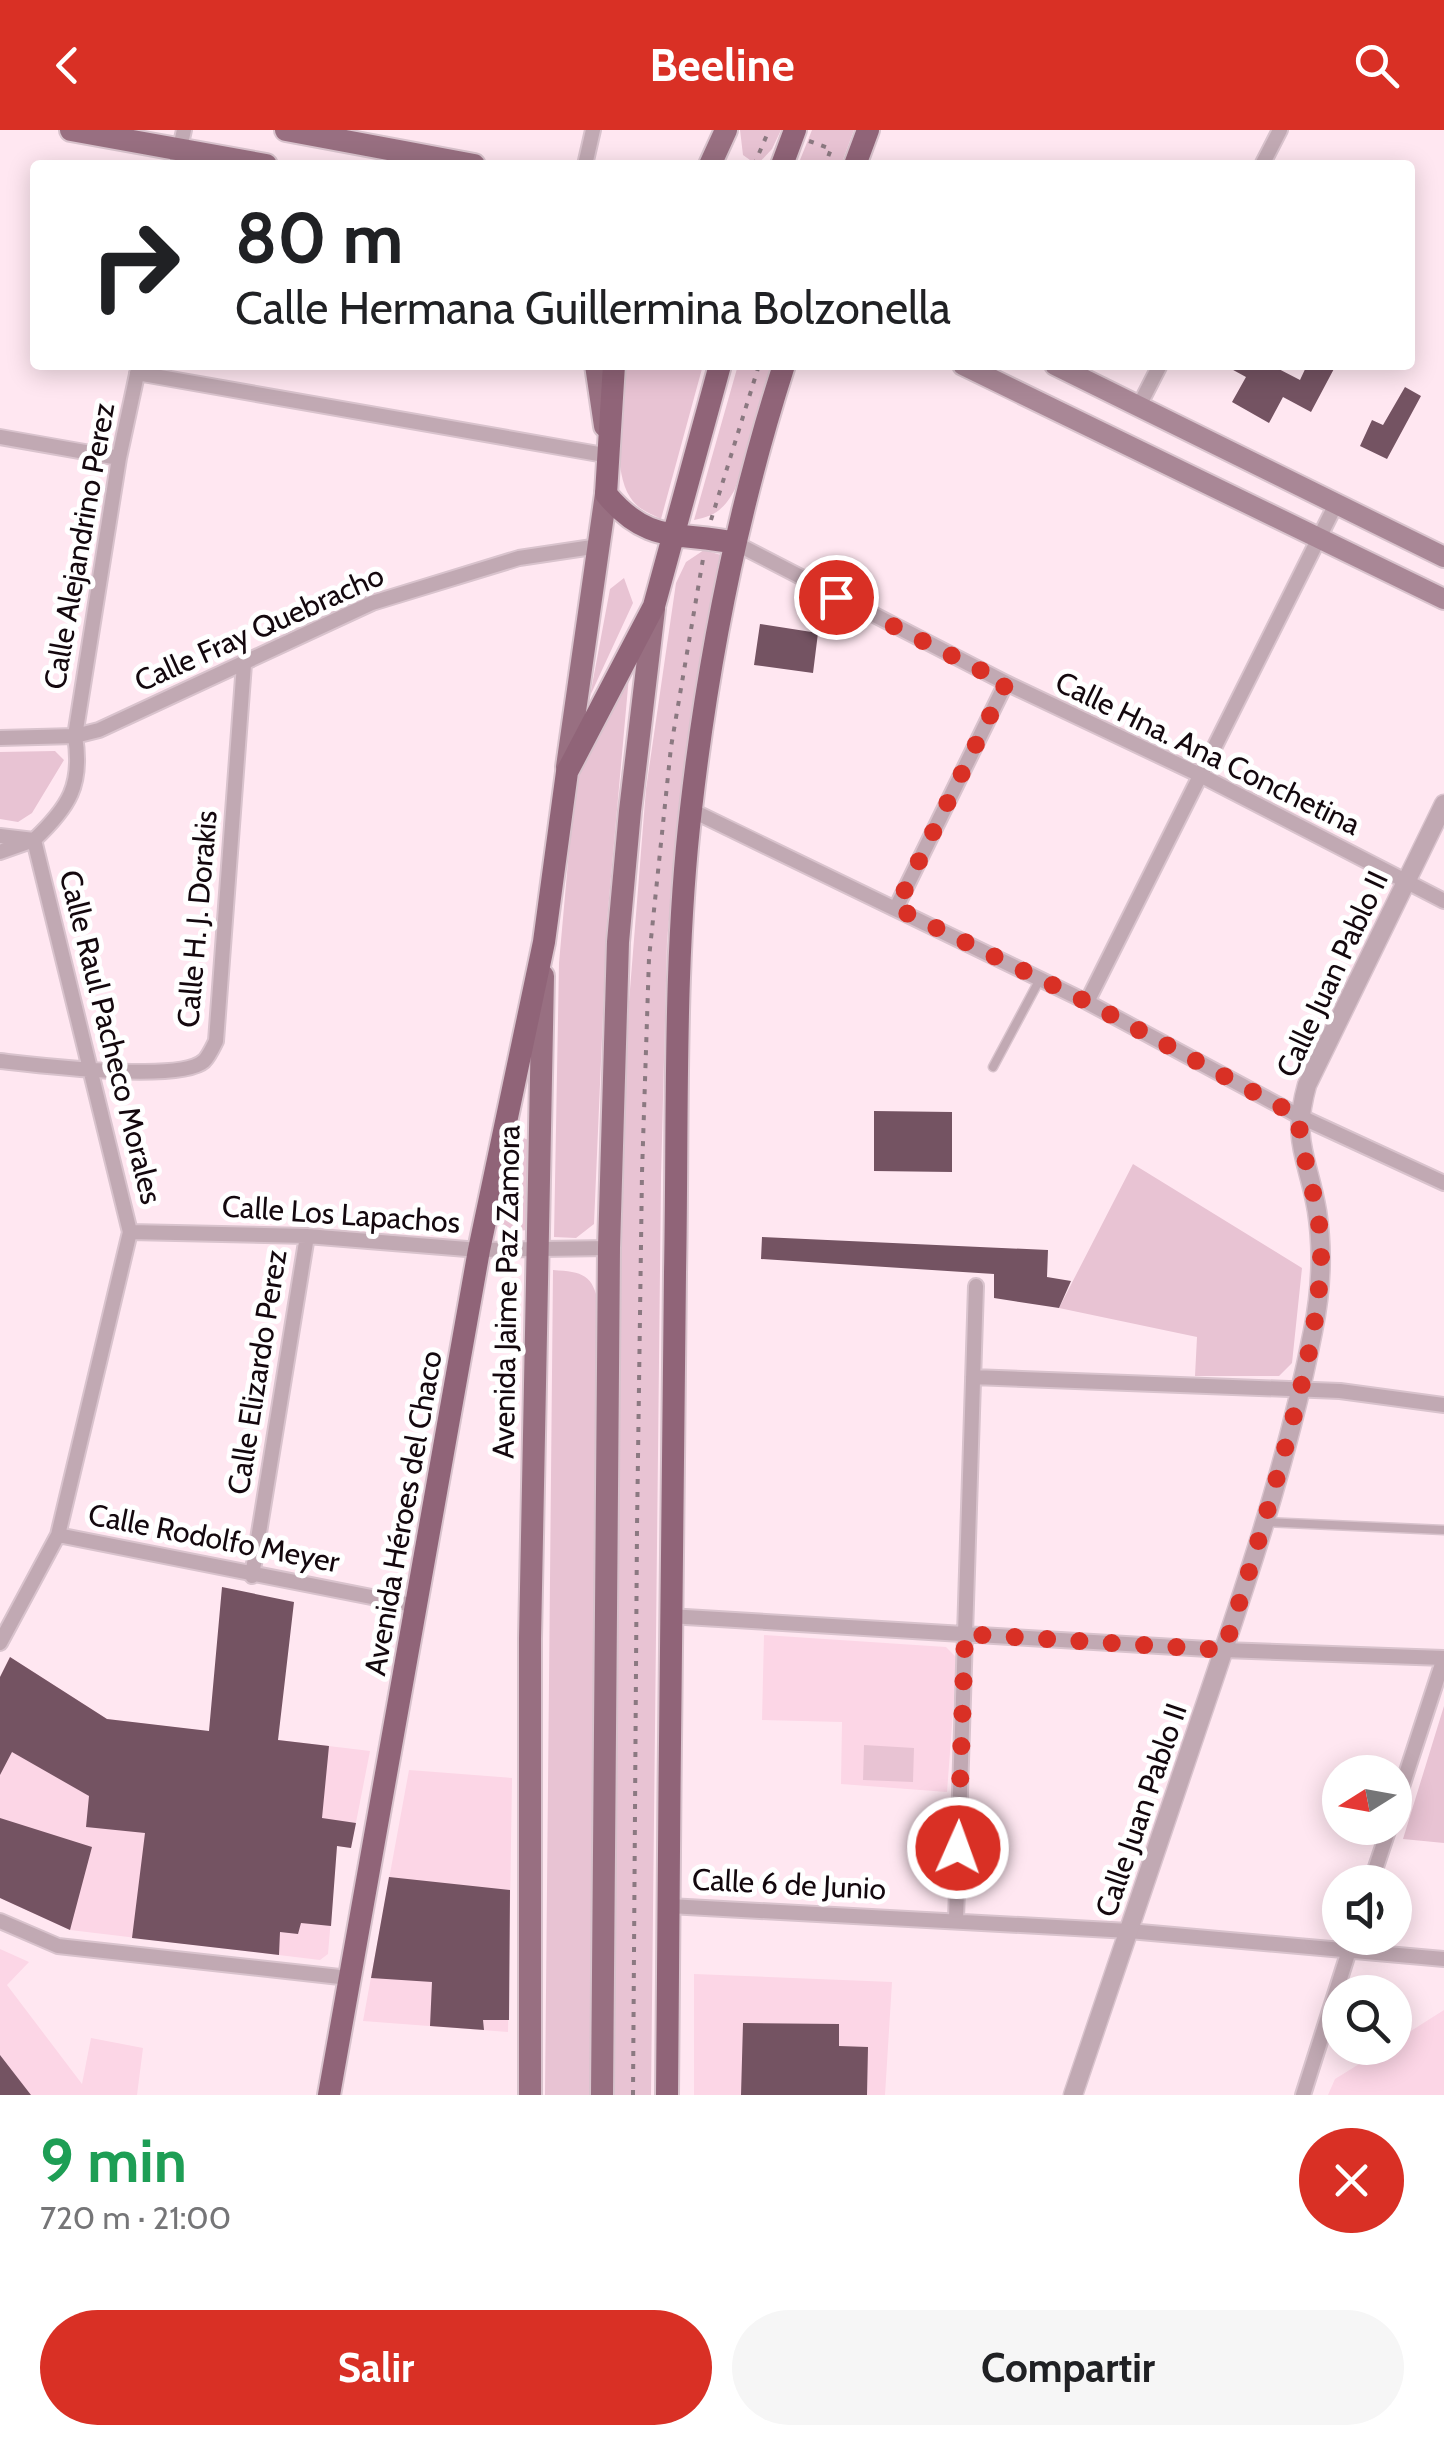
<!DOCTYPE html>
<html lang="es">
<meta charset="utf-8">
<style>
body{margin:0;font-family:Cabin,sans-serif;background:#f6f6f6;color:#202124;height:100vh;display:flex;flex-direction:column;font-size:38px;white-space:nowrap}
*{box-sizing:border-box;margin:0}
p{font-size:32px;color:#757577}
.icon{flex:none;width:55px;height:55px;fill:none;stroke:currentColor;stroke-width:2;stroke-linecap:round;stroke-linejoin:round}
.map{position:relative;height:1965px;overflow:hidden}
.panel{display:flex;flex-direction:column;background:#fff;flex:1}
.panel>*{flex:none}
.top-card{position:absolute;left:30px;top:30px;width:1385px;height:210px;border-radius:10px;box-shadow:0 5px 25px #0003;background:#fff;color:#202124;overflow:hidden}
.needle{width:65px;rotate:259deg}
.fabs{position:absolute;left:1322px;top:1625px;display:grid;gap:20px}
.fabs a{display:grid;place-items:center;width:90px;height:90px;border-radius:50%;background:#fff;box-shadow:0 5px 25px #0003;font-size:50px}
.pin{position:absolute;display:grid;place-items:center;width:85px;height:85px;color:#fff;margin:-42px;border:5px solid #fff;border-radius:50%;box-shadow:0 2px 10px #0007}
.me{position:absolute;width:110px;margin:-55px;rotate:2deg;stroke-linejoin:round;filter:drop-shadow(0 0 8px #0008)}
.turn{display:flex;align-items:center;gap:35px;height:210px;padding:0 40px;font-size:45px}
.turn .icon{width:130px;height:130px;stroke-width:2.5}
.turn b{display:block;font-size:70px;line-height:85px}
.round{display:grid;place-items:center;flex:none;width:105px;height:105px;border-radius:52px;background:#f6f6f6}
.summary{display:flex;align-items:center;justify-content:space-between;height:170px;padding:0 40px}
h1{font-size:60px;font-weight:700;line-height:75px;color:#1e9e55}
.action{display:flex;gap:20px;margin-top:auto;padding:20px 40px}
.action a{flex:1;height:115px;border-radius:60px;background:#d93025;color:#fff;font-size:40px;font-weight:700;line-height:115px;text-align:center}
.action a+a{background:#f6f6f6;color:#202124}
header{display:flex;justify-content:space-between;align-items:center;height:130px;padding:0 40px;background:#d93025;color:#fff;font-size:45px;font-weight:700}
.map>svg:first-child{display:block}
</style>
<header><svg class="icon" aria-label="back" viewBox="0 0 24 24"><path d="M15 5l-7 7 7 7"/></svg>Beeline<svg class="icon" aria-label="search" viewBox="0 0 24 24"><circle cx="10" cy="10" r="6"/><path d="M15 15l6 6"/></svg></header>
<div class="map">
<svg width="1444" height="1965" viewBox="0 0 1444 1965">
<rect width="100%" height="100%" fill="#ffe7f1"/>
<!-- built -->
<path fill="#fcd6e6" d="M764 1505 946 1517 957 1528 947 1662 841 1654 842 1592 762 1590Z
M10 1527 107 1589 370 1621 351 1718 337 1716 328 1824 320 1830 70 1800 0 1768V1547Z
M409 1640 512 1648 508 1902 363 1891Z
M0 1819 29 1832 7 1855 82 1954 91 1908 143 1918 137 1965H0Z
M694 1844 892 1852 885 1965H694Z
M1444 1880V1965H1328L1335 1949 1385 1918H1395V1911Z"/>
<!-- green -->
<path fill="#e8c3d3" d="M740 0H781L772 19 757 35 743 25Z
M812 0H854L841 35H798Z
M625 235H703L661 389C649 383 637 379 630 367 610 336 623 271 625 235Z
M738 235H774L735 359C725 378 716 386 694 390Z
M704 420 721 425 681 659 667 811 661 1048 651 1965H613L620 1044 629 872 646 659 676 453 686 432Z
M624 448 633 473 590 566 610 459Z
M629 546 607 791 594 1094 576 1108 554 1107 559 833 575 653Z
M55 621 64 630 32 683 18 692 0 689V622Z
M521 1007 531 1011 528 1100 506 1102 500 1094 516 1017Z
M1133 1034 1302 1138 1292 1233 1279 1246H1195L1197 1207 1059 1178Z
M553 1140C583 1142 593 1144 599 1176L590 1965H545Z
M1444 1576V1713L1403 1709Z
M864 1615 914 1618 913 1652 863 1650Z"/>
<!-- building -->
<path fill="#745362" d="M1224 235H1271L1300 250 1307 235H1336L1311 282 1283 267 1269 293 1232 272 1246 247Z
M1405 257 1421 266 1387 329 1360 316 1372 290 1383 295Z
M760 494 818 503 813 543 754 535Z
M874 981 952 982V1042L874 1041Z
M762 1107 1048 1120 1047 1147 1071 1151 1059 1178 994 1168V1144L761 1129Z
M222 1457 294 1472 278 1610 329 1616 322 1688 356 1693 351 1718 337 1716 331 1796 301 1793 298 1804 280 1802 279 1825 132 1808 145 1703 86 1697 89 1666 12 1622 0 1645V1547L10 1527 107 1589 209 1601Z
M0 1688 92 1717 70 1800 0 1768Z
M389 1747 510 1760 509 1890H483L484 1900 430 1896 432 1852 371 1848Z
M743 1893 839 1894V1916L868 1917 867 1965H741Z
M0 1925 31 1965H0Z"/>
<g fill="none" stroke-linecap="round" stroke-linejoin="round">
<!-- service casing -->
<g stroke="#d9c3cd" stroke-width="11">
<path id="service" d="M993 937 1040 849
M1266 1392 1444 1400"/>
</g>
<!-- minor casing -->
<g stroke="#d9c3cd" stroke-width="18">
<path id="minor" d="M176 35 184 0
M585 35 593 0
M1262 35 1280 0
M137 243 610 326
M1139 276 1160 235
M0 307 119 328
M735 413 1006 553 1200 645 1444 771
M0 608 75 606 99 600 372 473 519 428 599 416
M691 680 1087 872 1299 986 1444 1053
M0 706 34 710C69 677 83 655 75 606L119 328 139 235
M0 722 34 710 130 1102 58 1405 0 1513
M896 778 1006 553
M1087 872 1337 372
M0 931C36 935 180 953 204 931 209 926 213 917 216 911L244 534
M130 1102 307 1106 479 1120 609 1118
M973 1247 1340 1261 1444 1275
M58 1405 417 1476
M252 1446 307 1106
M669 1486 1224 1520 1444 1528 1395 1678
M1371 1752 1389 1698
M669 1776 1129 1801 1444 1829
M956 1790 976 1156
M0 1791 58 1816 349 1848
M1303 1965 1353 1808"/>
</g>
<!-- tertiary casing -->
<g stroke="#d9c3cd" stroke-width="21">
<path id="tertiary" d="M1073 1965C1115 1841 1157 1717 1199 1593 1243 1464 1287 1335 1313 1201 1321 1162 1323 1120 1317 1081 1308 1028 1291 1012 1307 955L1444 674"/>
</g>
<!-- secondary casing -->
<g stroke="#d9c3cd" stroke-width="24">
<path id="secondary" d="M963 235 1444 469
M1055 235 1444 427"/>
</g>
<!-- primary casing -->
<g stroke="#d9c3cd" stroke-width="26">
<path id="primary" d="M71 0 266 35
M286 0 474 35
M710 35 726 0
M596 235 605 296
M567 637 606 364
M530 1965V1509L543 846
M602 1965 609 1118 618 812 630 681 654 479"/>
</g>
<!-- trunk casing -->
<g stroke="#d9c3cd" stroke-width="26">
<path id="trunk" d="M782 35 795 0
M855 35 868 0
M614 235 606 364C648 415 678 401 735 413
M329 1965 479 1120 544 812 567 642 654 476 720 235
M667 1965C670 1691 670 1417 675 1143 678 989 673 832 691 679 708 530 738 378 784 235"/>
</g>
<!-- path -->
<path stroke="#8b7981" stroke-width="4" stroke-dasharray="5 8" stroke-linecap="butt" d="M809 11 831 19 825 35
M754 35 769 0
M711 390 759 235
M633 1965 637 1398 642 1043 649 828 671 617 703 429"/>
<!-- service -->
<use href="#service" stroke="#c1a9b3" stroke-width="8"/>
<!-- minor -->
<use href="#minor" stroke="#c1a9b3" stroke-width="14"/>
<!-- tertiary -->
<use href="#tertiary" stroke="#c1a9b3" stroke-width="18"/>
<!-- secondary -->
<use href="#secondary" stroke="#a98796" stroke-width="20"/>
<!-- primary -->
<use href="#primary" stroke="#986f81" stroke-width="22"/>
<!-- trunk -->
<use href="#trunk" stroke="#906478" stroke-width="22"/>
</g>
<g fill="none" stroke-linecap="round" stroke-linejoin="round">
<!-- route -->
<path stroke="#d93025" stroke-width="18" stroke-dasharray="0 32.4" d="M836 467 1006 553 896 778 1087 872 1298 986C1302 1034 1323 1080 1321 1128 1319 1187 1305 1244 1290 1300 1270 1374 1248 1447 1224 1520L965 1504 958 1718"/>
</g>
<g text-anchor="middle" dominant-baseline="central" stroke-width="10" stroke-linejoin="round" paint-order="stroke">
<!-- street labels -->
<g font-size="30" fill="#14080e" stroke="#fff">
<text transform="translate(79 416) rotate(-80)">Calle Alejandrino Perez</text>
<text transform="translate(259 498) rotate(-24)">Calle Fray Quebracho</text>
<text transform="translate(1208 623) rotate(26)">Calle Hna. Ana Conchetina</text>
<text transform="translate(197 789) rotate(-85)">Calle H. J. Dorakis</text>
<text transform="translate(1332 844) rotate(-65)">Calle Juan Pablo II</text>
<text transform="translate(111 907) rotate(76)">Calle Raul Pacheco Morales</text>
<text transform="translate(341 1084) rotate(4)">Calle Los Lapachos</text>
<text transform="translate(506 1162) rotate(-89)">Avenida Jaime Paz Zamora</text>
<text transform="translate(257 1242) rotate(-81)">Calle Elizardo Perez</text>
<text transform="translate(403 1383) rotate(-80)">Avenida Héroes del Chaco</text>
<text transform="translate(214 1408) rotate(11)">Calle Rodolfo Meyer</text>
<text transform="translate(1141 1680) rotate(-71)">Calle Juan Pablo II</text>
<text transform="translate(789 1754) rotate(3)">Calle 6 de Junio</text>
</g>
</g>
</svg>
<div class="fabs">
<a><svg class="needle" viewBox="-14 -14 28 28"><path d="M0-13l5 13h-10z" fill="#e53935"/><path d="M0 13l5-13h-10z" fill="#757577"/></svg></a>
<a><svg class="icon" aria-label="sound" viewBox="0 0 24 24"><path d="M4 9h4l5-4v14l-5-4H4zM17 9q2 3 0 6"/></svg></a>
<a><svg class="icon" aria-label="search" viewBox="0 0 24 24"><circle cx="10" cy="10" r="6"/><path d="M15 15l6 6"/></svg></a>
</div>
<div class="pin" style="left:836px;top:467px;background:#d93025"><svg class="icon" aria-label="arrive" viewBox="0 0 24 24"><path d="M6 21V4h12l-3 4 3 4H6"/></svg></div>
<svg class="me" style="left:958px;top:1718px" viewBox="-20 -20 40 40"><circle r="17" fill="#d93025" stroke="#fff" stroke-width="3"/><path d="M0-11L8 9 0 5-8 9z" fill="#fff"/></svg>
<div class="top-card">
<div class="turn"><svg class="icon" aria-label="right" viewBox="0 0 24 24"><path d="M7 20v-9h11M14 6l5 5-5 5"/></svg><div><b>80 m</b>Calle Hermana Guillermina Bolzonella</div></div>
</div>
</div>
<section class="panel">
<div class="summary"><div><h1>9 min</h1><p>720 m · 21:00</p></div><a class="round" style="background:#d93025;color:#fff"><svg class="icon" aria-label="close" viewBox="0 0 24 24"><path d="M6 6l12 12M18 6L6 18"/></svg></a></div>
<div class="action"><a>Salir</a><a>Compartir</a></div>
</section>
